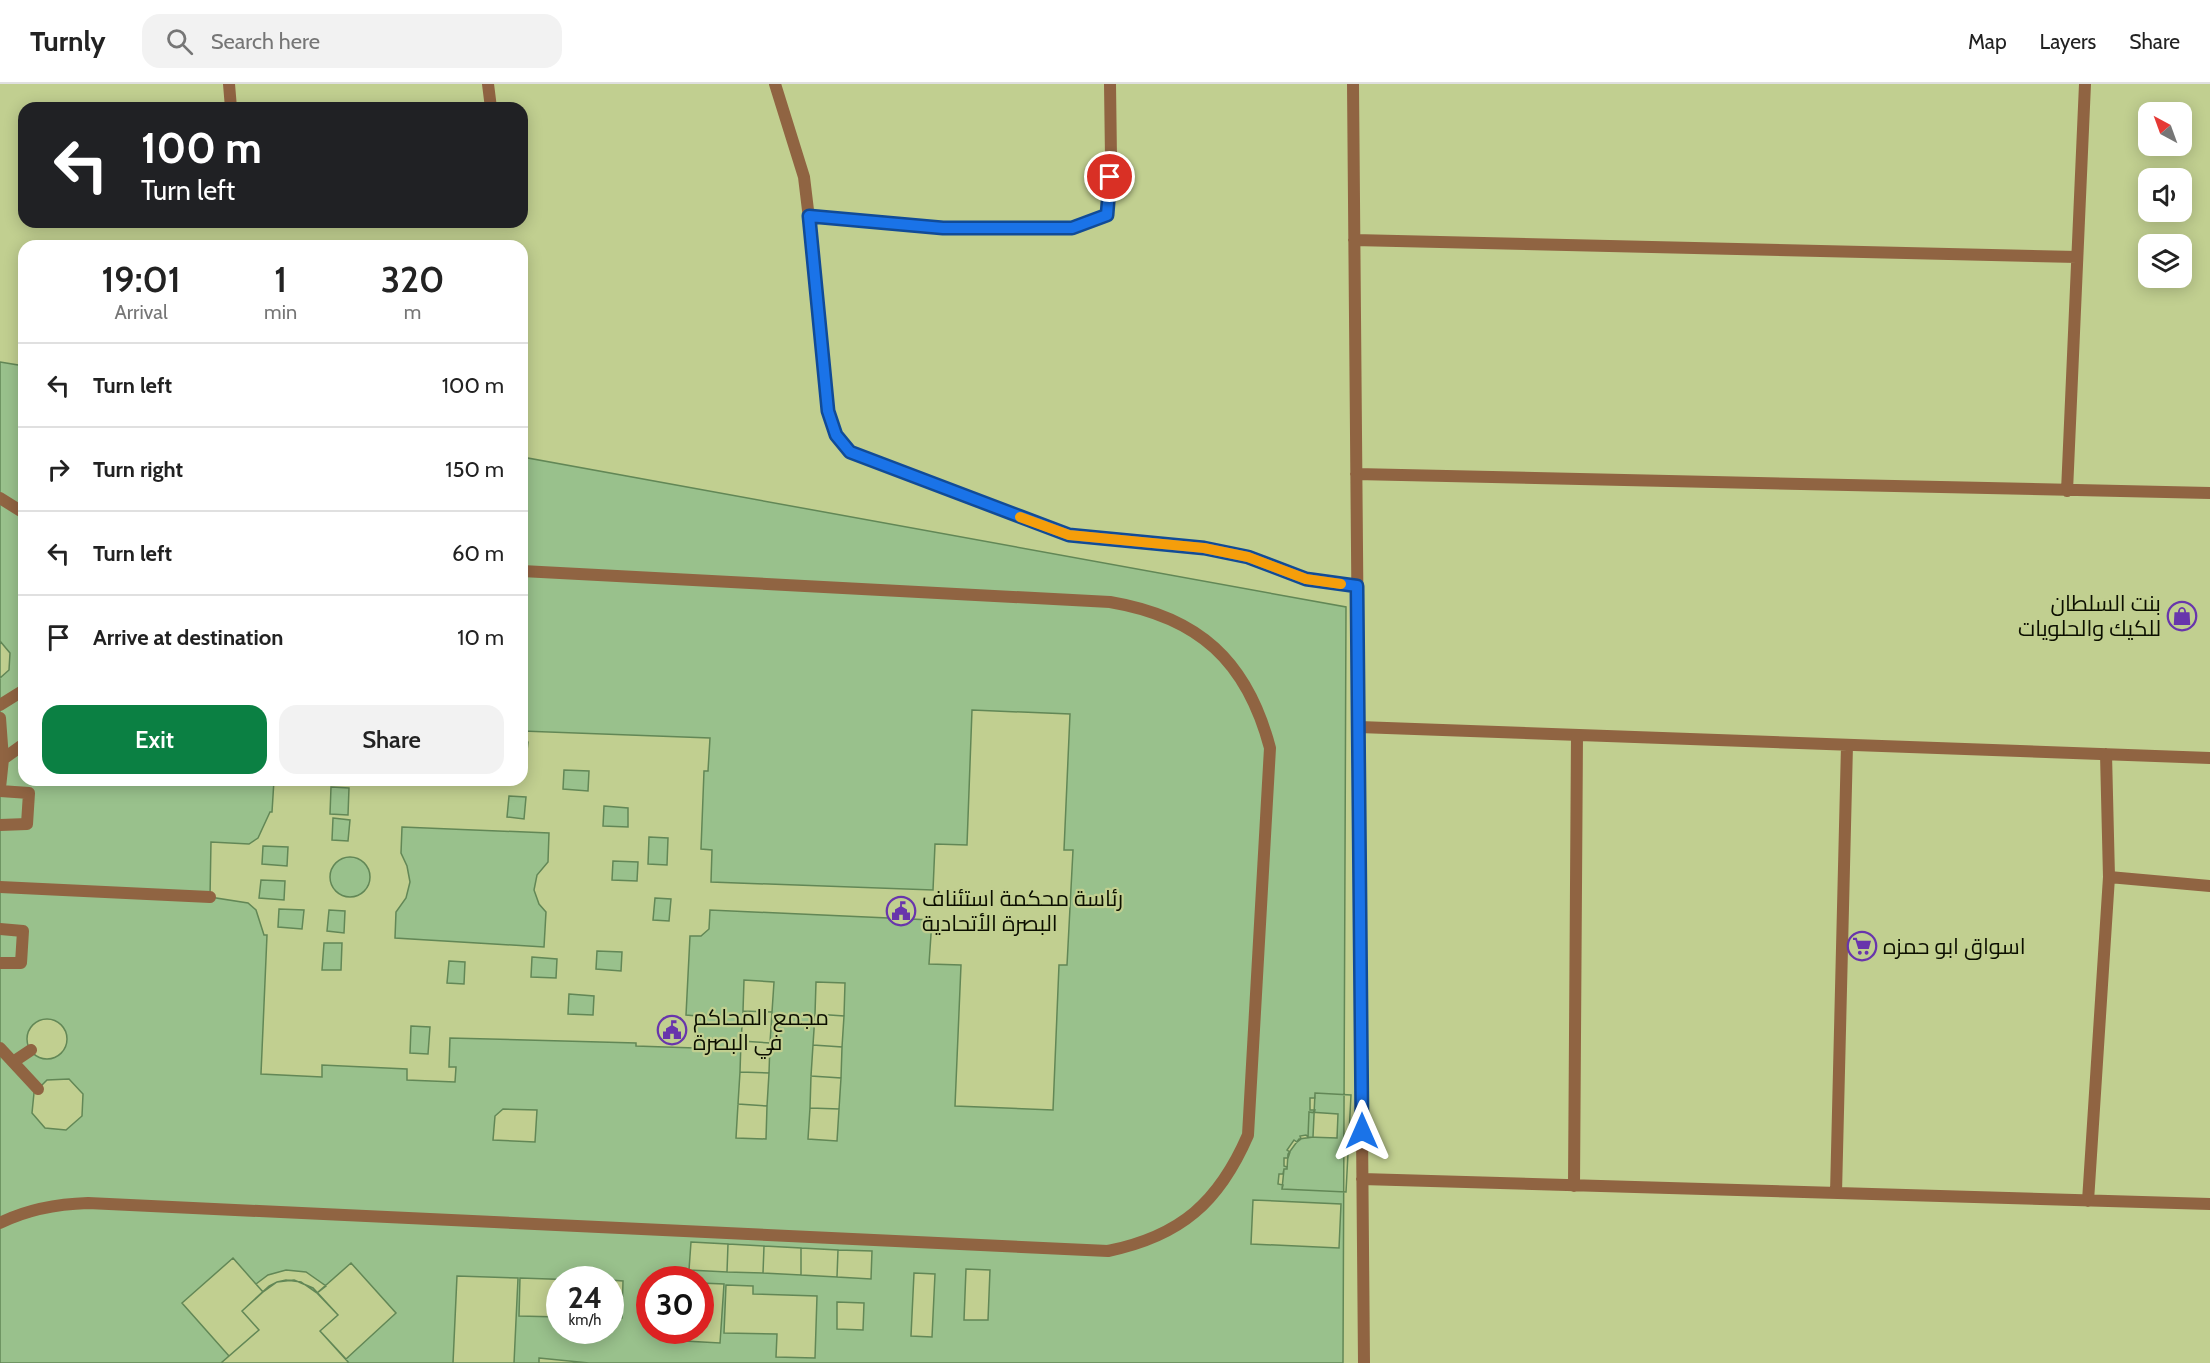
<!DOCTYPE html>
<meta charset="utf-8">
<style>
body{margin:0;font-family:Cabin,Cairo,sans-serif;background:#f2f2f2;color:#222;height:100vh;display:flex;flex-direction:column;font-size:22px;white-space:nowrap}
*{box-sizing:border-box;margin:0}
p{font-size:20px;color:#767676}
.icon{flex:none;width:33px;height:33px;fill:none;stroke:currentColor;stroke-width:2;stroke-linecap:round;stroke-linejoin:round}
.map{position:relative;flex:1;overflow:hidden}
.details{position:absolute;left:18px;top:156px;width:510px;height:546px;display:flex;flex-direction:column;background:#fff;border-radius:18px;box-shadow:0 3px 15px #0003}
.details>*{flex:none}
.banner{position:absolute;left:18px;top:18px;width:510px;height:126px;border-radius:18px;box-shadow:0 3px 15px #0003;background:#202124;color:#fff;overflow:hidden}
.needle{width:39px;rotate:319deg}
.tools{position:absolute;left:2138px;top:18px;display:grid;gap:12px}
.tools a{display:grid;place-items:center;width:54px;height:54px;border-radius:12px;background:#fff;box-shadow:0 3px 15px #0003;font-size:30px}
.speed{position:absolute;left:546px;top:1182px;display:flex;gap:12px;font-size:30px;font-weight:700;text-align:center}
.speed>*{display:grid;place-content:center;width:78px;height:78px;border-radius:50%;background:#fff;box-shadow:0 3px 15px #0003;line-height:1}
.speed small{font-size:15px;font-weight:400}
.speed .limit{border:9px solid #d22;background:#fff;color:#111}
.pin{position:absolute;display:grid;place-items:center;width:51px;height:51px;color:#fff;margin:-26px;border:3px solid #fff;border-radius:50%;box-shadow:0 2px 6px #0007}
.me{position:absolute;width:66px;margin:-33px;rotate:0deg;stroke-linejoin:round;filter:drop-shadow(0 0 4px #0008)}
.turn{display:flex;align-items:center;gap:21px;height:126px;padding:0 24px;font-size:27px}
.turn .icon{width:78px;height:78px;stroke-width:2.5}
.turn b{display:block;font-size:42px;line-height:51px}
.eta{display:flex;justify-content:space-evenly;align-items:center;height:102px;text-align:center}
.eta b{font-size:36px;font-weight:600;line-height:42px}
.action{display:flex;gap:12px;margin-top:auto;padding:12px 24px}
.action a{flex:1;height:69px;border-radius:18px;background:#0b8043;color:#fff;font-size:24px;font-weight:600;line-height:69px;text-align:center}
.action a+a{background:#f2f2f2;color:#222}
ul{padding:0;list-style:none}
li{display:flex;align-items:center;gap:18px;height:84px;padding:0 24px;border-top:2px solid #e0e0e0}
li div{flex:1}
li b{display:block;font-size:22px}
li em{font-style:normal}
header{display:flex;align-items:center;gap:36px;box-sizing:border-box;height:84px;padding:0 30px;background:#fff;border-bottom:2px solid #e0e0e0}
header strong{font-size:28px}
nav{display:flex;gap:33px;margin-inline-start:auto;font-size:21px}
.search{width:420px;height:54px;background:#f2f2f2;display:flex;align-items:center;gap:15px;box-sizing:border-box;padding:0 21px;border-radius:18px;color:#767676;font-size:22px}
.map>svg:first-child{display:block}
</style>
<header>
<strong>Turnly</strong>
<div class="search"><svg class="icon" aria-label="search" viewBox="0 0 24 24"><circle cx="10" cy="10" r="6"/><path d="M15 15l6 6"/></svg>Search here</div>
<nav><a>Map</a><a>Layers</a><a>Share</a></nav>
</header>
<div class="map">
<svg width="2210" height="1279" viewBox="0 0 2210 1279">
<rect width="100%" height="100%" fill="#c1cf90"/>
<!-- building -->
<path fill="#99c18c" stroke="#628756" stroke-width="1.5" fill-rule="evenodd" d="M0 278 24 282V696H522V373L1346 523 1343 1279H0ZM560 1196H610V1246H560ZM650 1196H700V1246H650Z
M0 557 10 569 9 586 0 594Z
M972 626 1070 630 1064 766H1073L1067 881H1059L1053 1026 955 1022 961 881 929 880 932 836 710 826 709 845 701 852H690L686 931 697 932 695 964 636 962V959L450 954 449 983H456L455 998 407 996V985L322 981V993L261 990 267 851H264L256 826 248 819 210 813 211 758 249 760 258 754 270 728H272L274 696H522V647L710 654 708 687H704L701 765 712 766 711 798 933 806 935 760 967 761ZM402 743 549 749 548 778 537 791 534 806 539 820 546 828 544 863 395 854 396 828 406 814 410 798 407 782 401 769Z
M522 657 528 658 526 676H522Z
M564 686 589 687 588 707 563 705Z
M331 703 349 704 348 731 330 730Z
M509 712 526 713 524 735 507 733Z
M604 722 628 724V743L603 742Z
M333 734 350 736 348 757 332 756Z
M649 753 668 754 667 781 648 780Z
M263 762 288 763 287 782 262 780Z
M330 793a20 20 0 1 1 40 0a20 20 0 1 1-40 0Z
M613 777 638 778 637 797 612 796Z
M261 796 285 797 284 816 259 814Z
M655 814 671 815 669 837 653 836Z
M279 825 304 826 302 845 278 843Z
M329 826 345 827 344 849 327 847Z
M324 859H342L341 886H322Z
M597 867 622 868 621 887 596 885Z
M532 873 557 875 556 894 531 893Z
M449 877 465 878 464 900 447 899Z
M744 896 774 898 772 928 743 927Z
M816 898 845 899 844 932 815 930Z
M569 910 594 912 593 931 568 930Z
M743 927 772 928 770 959 741 957Z
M815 930 844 932 842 963 813 961Z
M27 955a20 20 0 1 1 40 0a20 20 0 1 1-40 0Z
M411 942 430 943 428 970 410 969Z
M741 957 770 959 769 989 740 988Z
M813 961 842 963 841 994 811 992Z
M740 988 769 989 767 1022 738 1020Z
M811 992 841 994 839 1025 810 1024Z
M69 995 83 1010 82 1032 66 1046 45 1044 32 1029 34 1009 47 996Z
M1315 1009 1351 1011 1346 1108 1282 1105 1283 1101 1278 1100 1279 1090H1283L1284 1085H1287V1083L1284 1082V1074H1288L1290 1068 1287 1066 1294 1056 1297 1058 1301 1055 1300 1052 1306 1051 1308 1053 1309 1028 1314 1029 1315 1026H1310V1014H1315Z
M1315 1009 1351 1011 1346 1108 1282 1105 1284 1085H1287L1288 1070 1299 1055 1313 1053Z
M738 1020 767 1022 766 1055 736 1054Z
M810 1024 839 1025 837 1057 808 1055Z
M503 1025 537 1026 535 1058 493 1056 495 1032Z
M1309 1028 1338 1030 1337 1054 1308 1053Z
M1253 1116 1341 1120 1339 1164 1251 1160Z
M691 1158 728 1160 727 1188 689 1186Z
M728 1160 764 1162 763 1189 727 1188Z
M764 1162 801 1164V1191L763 1189Z
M801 1164 838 1166 837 1193 801 1191Z
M838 1166 872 1167 871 1195 837 1193Z
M233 1174 263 1208 242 1227 259 1246 229 1272 182 1219Z
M351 1179 396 1229 346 1275 320 1247 338 1231 317 1209Z
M966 1185 990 1186 988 1236H964Z
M286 1186 306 1188 326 1202 317 1209 301 1198 286 1196 277 1198 263 1208 256 1200 268 1191Z
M914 1189 935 1190 932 1253 911 1252Z
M457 1192 518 1194 514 1279H453Z
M520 1194 578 1196H560V1233L519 1232Z
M294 1196 313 1204 338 1231 320 1247 349 1279H221L259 1246 242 1227 269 1202 277 1198Z
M610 1196 623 1197 622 1234H610Z
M700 1199 724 1200 720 1259 685 1257 686 1246H700Z
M726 1201 753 1202V1210L817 1212 815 1274 776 1273 777 1250 724 1249Z
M837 1218 864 1219 863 1246 837 1245Z
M539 1274 589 1279H539Z"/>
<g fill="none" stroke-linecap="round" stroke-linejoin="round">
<!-- lane -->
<path stroke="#906442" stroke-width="12" d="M809 132 943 144H1072L1107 131 1111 74 1110 0
M0 414 24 429
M0 1139C28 1125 57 1120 88 1119L1108 1167C1181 1152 1219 1118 1248 1051L1270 664C1247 577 1199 533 1110 518L522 487"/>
<!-- street -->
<path stroke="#906442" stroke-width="12" d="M229 0 231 24
M488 0 491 24
M775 0 804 93 814 176 828 327 836 351 850 368 1069 451 1204 464 1248 473 1306 495 1357 502
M1353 0 1364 1279
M1354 156 2077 173
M1356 390 2210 409
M2067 407 2085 0
M0 621 24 606
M0 634 3 675 0 704
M1359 643 2210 674
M3 675 24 660
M0 707 29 709 27 740 0 741
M2109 793 2210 802
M0 803 210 813
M0 845 23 847 21 879H0
M0 964 38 1005
M13 978 31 966
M1362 1095 2210 1120
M1574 1102 1577 651
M1836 1109 1847 661
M2088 1117 2109 793 2106 670"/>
</g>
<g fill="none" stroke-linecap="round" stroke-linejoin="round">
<!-- route casing -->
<g stroke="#114b97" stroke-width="15">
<path id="route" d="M1110 93 1107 131 1072 144H943L809 132 828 327 836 351 850 368 1069 451 1204 464 1248 473 1306 495 1357 502 1362 1047"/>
</g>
<!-- route -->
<use href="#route" stroke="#1a73e8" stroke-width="10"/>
<!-- slow -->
<path stroke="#f59e0b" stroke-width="10" d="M1020 433 1069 451 1204 464 1248 473 1306 495 1341 500"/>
</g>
<!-- icons -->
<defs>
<g id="shop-ring" transform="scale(1.5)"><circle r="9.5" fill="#c1cf90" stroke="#6835ac" stroke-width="1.5"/><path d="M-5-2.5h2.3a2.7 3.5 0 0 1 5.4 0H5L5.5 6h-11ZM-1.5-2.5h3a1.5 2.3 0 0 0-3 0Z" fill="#6835ac"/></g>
<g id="civic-ring" transform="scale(1.5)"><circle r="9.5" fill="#c1cf90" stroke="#6835ac" stroke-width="1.5"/><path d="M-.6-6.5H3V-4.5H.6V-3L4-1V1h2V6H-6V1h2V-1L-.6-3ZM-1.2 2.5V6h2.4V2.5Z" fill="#6835ac"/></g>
<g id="supermarket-ring" transform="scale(1.5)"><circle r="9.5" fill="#c1cf90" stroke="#6835ac" stroke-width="1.5"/><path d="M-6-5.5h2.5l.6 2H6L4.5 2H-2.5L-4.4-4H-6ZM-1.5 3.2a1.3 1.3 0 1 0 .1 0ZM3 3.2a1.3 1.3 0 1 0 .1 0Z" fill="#6835ac"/></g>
</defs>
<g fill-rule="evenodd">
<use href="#shop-ring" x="2182" y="532"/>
<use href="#civic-ring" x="901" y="827"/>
<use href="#supermarket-ring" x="1862" y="862"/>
<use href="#civic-ring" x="672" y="946"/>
</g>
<g text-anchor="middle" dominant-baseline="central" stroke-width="4.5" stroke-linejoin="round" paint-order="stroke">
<!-- poi labels -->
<g font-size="22" fill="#0c0f00" stroke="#c1cf90" text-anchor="start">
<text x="2161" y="519" text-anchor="end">بنت السلطان<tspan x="2161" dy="25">للكيك والحلويات</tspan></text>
<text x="922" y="814">رئاسة محكمة استئناف<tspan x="922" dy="25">البصرة الأتحادية</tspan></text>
<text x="1883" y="862">اسواق ابو حمزه</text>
<text x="693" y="933">مجمع المحاكم<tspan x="693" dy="25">في البصرة</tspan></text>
</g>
</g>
</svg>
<div class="tools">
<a><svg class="needle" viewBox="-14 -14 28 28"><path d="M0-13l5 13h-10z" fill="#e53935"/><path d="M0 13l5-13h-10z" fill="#767676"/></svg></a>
<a><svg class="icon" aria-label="sound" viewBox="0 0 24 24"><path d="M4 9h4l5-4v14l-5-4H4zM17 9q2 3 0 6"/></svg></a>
<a><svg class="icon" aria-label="layers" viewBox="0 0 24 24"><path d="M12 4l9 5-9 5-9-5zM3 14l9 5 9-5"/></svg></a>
</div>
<div class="speed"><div>24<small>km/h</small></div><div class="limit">30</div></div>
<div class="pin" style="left:1110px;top:93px;background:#d93025"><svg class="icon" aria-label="arrive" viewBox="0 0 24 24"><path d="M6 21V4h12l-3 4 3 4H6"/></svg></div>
<svg class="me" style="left:1362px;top:1047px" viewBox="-20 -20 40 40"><path d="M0-17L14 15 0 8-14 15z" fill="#1a73e8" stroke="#fff" stroke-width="4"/></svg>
<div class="banner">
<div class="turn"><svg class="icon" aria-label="left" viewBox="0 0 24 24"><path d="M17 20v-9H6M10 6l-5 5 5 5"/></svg><div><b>100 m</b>Turn left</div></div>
</div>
<section class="details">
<div class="eta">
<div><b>19:01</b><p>Arrival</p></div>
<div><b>1</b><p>min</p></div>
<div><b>320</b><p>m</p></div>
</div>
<ul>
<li><svg class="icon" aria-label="left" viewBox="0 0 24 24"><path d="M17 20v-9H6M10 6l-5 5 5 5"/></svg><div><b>Turn left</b></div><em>100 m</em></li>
<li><svg class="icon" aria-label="right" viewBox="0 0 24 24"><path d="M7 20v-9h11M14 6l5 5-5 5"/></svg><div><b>Turn right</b></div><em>150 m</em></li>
<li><svg class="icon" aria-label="left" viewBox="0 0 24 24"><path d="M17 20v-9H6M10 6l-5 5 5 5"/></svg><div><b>Turn left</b></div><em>60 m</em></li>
<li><svg class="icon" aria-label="arrive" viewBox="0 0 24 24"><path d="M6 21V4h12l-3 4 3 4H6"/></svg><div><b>Arrive at destination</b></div><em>10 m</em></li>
</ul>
<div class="action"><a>Exit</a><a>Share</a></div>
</section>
</div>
